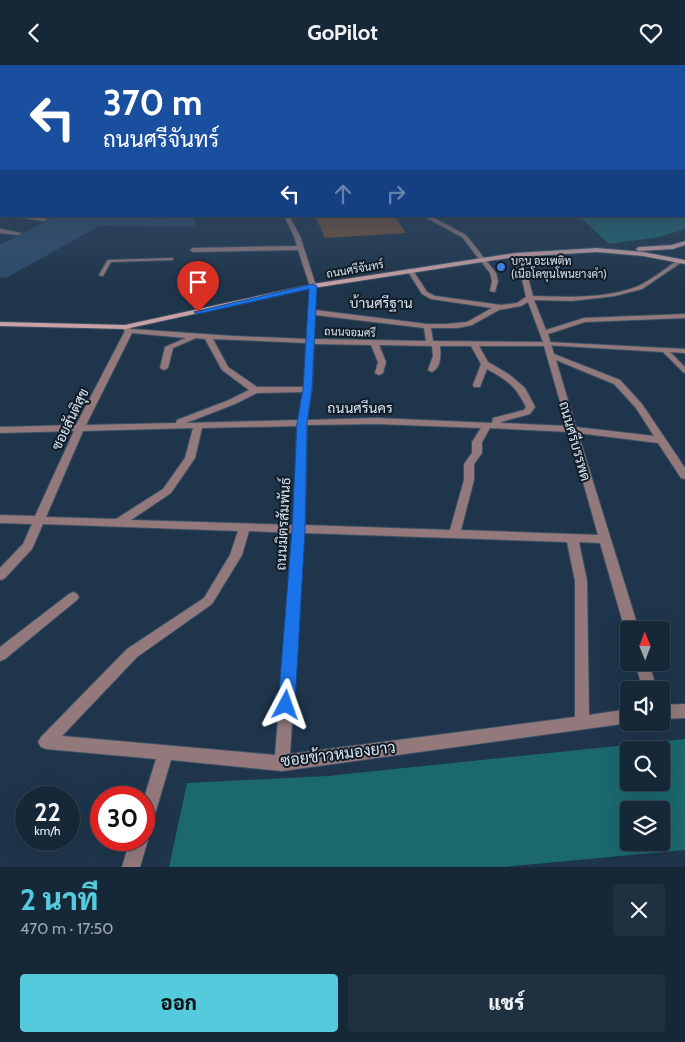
<!DOCTYPE html>
<html lang="th">
<meta charset="utf-8">
<style>
body{margin:0;font-family:Cabin,Sarabun,sans-serif;background:#1f3040;color:#f1f3f6;height:100vh;display:flex;flex-direction:column;font-size:19px;white-space:nowrap}
*{box-sizing:border-box;margin:0}
p{font-size:16px;color:#9ea6ae}
.icon{flex:none;width:28px;height:28px;fill:none;stroke:currentColor;stroke-width:2;stroke-linecap:round;stroke-linejoin:round}
.map{position:relative;height:802px;overflow:hidden}
.panel{display:flex;flex-direction:column;background:#162838;flex:1}
.panel>*{flex:none}
.top-card{position:absolute;left:0px;top:0px;width:685px;height:152px;box-shadow:0 5px 20px #0002,0 0 0 1px #354453;background:#1a4fa0;color:#fff;overflow:hidden}
.needle{width:32px;rotate:359deg}
.fabs{position:absolute;left:620px;top:556px;display:grid;gap:10px}
.fabs a{display:grid;place-items:center;width:50px;height:50px;border-radius:5px;background:#162838;box-shadow:0 5px 20px #0002,0 0 0 1px #354453;font-size:25px}
.speed{position:absolute;left:15px;top:721px;display:flex;gap:10px;font-size:25px;font-weight:700;text-align:center}
.speed>*{display:grid;place-content:center;width:65px;height:65px;border-radius:50%;background:#162838;box-shadow:0 5px 20px #0002,0 0 0 1px #354453;line-height:1}
.speed small{font-size:12px;font-weight:400}
.speed .limit{border:8px solid #d22;background:#fff;color:#111}
.pin{position:absolute;display:grid;place-items:center;width:42px;height:42px;color:#fff;margin:-51px -21px;border-radius:50% 50% 50% 0;rotate:-45deg;box-shadow:0 0 5px #0007}
.pin .icon{rotate:45deg}
.me{position:absolute;width:55px;margin:-28px;rotate:4deg;stroke-linejoin:round;filter:drop-shadow(0 0 4px #0008)}
.turn{display:flex;align-items:center;gap:18px;height:105px;padding:0 20px;font-size:22px}
.turn .icon{width:65px;height:65px;stroke-width:2.5}
.turn b{display:block;font-size:35px;line-height:42px}
.lanes{display:flex;align-items:center;height:48px;padding:0 20px;background:#0003;justify-content:center;gap:25px;direction:ltr}
.lanes .off{opacity:.35}
.round{display:grid;place-items:center;flex:none;width:52px;height:52px;border-radius:5px;background:#1f3040}
.summary{display:flex;align-items:center;justify-content:space-between;height:85px;padding:0 20px}
h1{font-size:30px;font-weight:800;line-height:38px;color:#54cadd}
.button{display:flex;gap:10px;margin-top:auto;padding:10px 20px}
.button a{flex:1;height:58px;border-radius:5px;background:#54cadd;color:#111;font-size:20px;font-weight:800;line-height:58px;text-align:center}
.button a+a{background:#1f3040;color:#f1f3f6}
header{display:flex;justify-content:space-between;align-items:center;height:65px;padding:0 20px;background:#162838;font-size:22px;font-weight:800}
.map>svg:first-child{display:block}
</style>
<header><svg class="icon" aria-label="back" viewBox="0 0 24 24"><path d="M15 5l-7 7 7 7"/></svg>GoPilot<svg class="icon" aria-label="heart" viewBox="0 0 24 24"><path d="M12 20l-8-8c-3-5 5-10 8-4 3-6 11-1 8 4z"/></svg></header>
<div class="map">
<svg width="685" height="802" viewBox="0 0 685 802">
<rect width="100%" height="100%" fill="#1e354b"/>
<!-- green -->
<path fill="#2c4c6b" d="M56 151H154L156 154 194 151 196 162 99 161 6 213 0 212V180Z"/>
<!-- water -->
<path fill="#1b686e" fill-rule="evenodd" d="M684 107 685 164 659 172 609 179 579 151H684Z
M685 674V785L504 802H169L187 718 327 711ZM629 685H661V718H629ZM629 745H661V778H629Z"/>
<!-- building -->
<path fill="#7b5232" d="M315 151H394L406 168 325 173Z"/>
<g fill="none" stroke-linecap="round" stroke-linejoin="round">
<!-- service casing -->
<g stroke="#3c5166" stroke-width="2">
<path id="service" d="M171 193H173V195L111 197 103 211 99 210 107 196 109 195Z
M547 277 685 284V288L670 287 685 302V308L683 307 663 287 545 280 544 279Z"/>
</g>
<!-- minor casing -->
<g stroke="#3c5166" stroke-width="2">
<path id="minor" d="M1 147V151L0 152V148Z
M9 151H31L47 154 44 156Z
M284 151H289L300 171 316 221 315 245 427 259H446L467 257 492 243 431 234 422 229 407 205 408 204H412L427 227 435 231 501 240 517 238 526 232 520 205 512 190 513 189H517L526 205 533 231C567 232 604 234 636 222 649 217 666 203 678 195H682V197L642 224 615 231 572 236 534 235 546 265 584 253 685 249V253L585 257 548 269 554 289 620 315 642 339 685 403V414L681 413 658 378 578 368 639 565H629V569L625 565 600 478 579 477 587 516 589 650 629 644V658L282 706 171 695 152 759 150 765 144 767V733L156 694 46 684 41 682 38 677 41 672 127 584 204 533 230 490 238 466 43 459 32 484 4 514 0 515V503L23 479 32 459 0 458V450L35 451 74 366 0 368V362L76 360 125 266 121 262 122 260H128L131 264 233 271 307 274 310 221 298 185 193 187 190 185 193 183 297 181 294 171ZM528 237 543 277 433 276 431 263H458L472 260 499 245 521 241ZM315 250 424 263 426 276 314 274ZM132 268 186 273 165 282 160 303 164 305 168 303 173 283 196 273 205 274 222 305 249 325 229 335 177 355 176 358 86 360ZM213 274 306 278 304 322H257L228 302ZM314 279 371 280 378 297 375 308 379 310 383 308 386 297 379 280 432 281 433 291 428 305 432 307C441 303 441 290 440 281H471L481 299 473 320 474 322H480L487 304C508 316 515 320 526 342L524 345 493 353 492 358 377 353 307 355 312 324ZM479 281H544L567 361 501 358V357L530 349 535 342 525 323 510 310 488 297ZM556 295 614 319 636 343 654 371 576 362ZM303 327 298 355 186 358 235 339 257 328ZM377 359 481 363 472 377V388L464 399V415L450 465 305 460 307 360ZM297 361 294 460 131 455 171 428 195 393 202 363ZM193 363 185 393 163 424 116 454 46 452 83 366ZM490 363 569 367 598 470 461 465 474 415V399L482 388V377ZM249 466 293 468 275 690 62 671 137 592 212 539 242 490ZM304 468 567 477 575 516V652L290 689Z
M423 151H430L466 170 496 208 498 216 495 227 490 226 492 216 490 208 462 172Z
M0 164 21 168 18 170 0 168Z
M73 527 77 529 79 532 77 535 5 594 0 596V582L69 529Z
M635 598H649L657 625H643Z
M685 639V653L661 654V640Z
M144 768 148 775 140 802H122L130 775H144Z"/>
</g>
<!-- secondary casing -->
<g stroke="#3c5166" stroke-width="2">
<path id="secondary" d="M685 176V180L673 184 639 186 636 184 639 182 672 180Z
M597 183 643 187 685 195V199L643 191 597 187 515 192 313 223 125 264 0 261V257L125 260 313 219 515 188Z"/>
</g>
<!-- service -->
<use href="#service" fill="#93797b" fill-rule="evenodd"/>
<!-- minor -->
<use href="#minor" fill="#93797b" fill-rule="evenodd"/>
<!-- secondary -->
<use href="#secondary" fill="#c9a0a4" fill-rule="evenodd"/>
</g>
<!-- sky -->
<linearGradient id="sky" x2="0" y2="1"><stop stop-color="#101d29"/><stop offset="0.49" stop-color="#3b516c"/><stop offset="1" stop-color="#3b516c" stop-opacity="0"/></linearGradient>
<rect width="685" height="220" fill="url(#sky)"/>
<!-- route -->
<path fill="#1a73e8" stroke="#114b97" d="M313 219 317 221 312 324 307 358 305 465 295 640 292 645 286 647 280 645 278 640 292 465 297 358 303 324 309 224 198 249 194 247Z"/>
<!-- markers -->
<circle fill="#3f7fe0" stroke="#121c26" stroke-width="2" cx="501" cy="202" r="5"/>
<g text-anchor="middle" dominant-baseline="central" stroke-width="4" stroke-linejoin="round" paint-order="stroke">
<!-- far-poi labels -->
<g font-size="11" fill="#d7e5f3" stroke="#121c26" text-anchor="start">
<text x="511" y="196">บอน อะเพติท<tspan x="511" dy="13">(เนื้อโคขุนโพนยางคำ)</tspan></text>
</g>
<!-- far-street labels -->
<g font-size="11" fill="#d7e5f3" stroke="#121c26">
<text transform="translate(355 204) rotate(-10)">ถนนศรีจันทร์</text>
<text transform="translate(350 267) rotate(2)">ถนนจอมศรี</text>
</g>
<!-- far-quarter labels -->
<g font-size="14" fill="#d7e5f3" stroke="#121c26">
<text x="381" y="238">บ้านศรีฐาน</text>
</g>
<!-- street labels -->
<g font-size="14" fill="#d7e5f3" stroke="#121c26">
<text x="360" y="343">ถนนศรีนคร</text>
<text transform="translate(70 354) rotate(-64)">ซอยสันติสุข</text>
<text transform="translate(575 376) rotate(74)">ถนนศรีบรรพด</text>
<text transform="translate(283 459) rotate(-87)">ถนนมิตรสัมพันธ์</text>
</g>
<!-- near-street labels -->
<g font-size="16" fill="#d7e5f3" stroke="#121c26">
<text transform="translate(338 689) rotate(-7)">ซอยข้าวหมองยาว</text>
</g>
</g>
</svg>
<div class="fabs">
<a><svg class="needle" viewBox="-14 -14 28 28"><path d="M0-13l5 13h-10z" fill="#e53935"/><path d="M0 13l5-13h-10z" fill="#9ea6ae"/></svg></a>
<a><svg class="icon" aria-label="sound" viewBox="0 0 24 24"><path d="M4 9h4l5-4v14l-5-4H4zM17 9q2 3 0 6"/></svg></a>
<a><svg class="icon" aria-label="search" viewBox="0 0 24 24"><circle cx="10" cy="10" r="6"/><path d="M15 15l6 6"/></svg></a>
<a><svg class="icon" aria-label="layers" viewBox="0 0 24 24"><path d="M12 4l9 5-9 5-9-5zM3 14l9 5 9-5"/></svg></a>
</div>
<div class="speed"><div>22<small>km/h</small></div><div class="limit">30</div></div>
<div class="pin" style="left:198px;top:247px;background:#d93025"><svg class="icon" aria-label="arrive" viewBox="0 0 24 24"><path d="M6 21V4h12l-3 4 3 4H6"/></svg></div>
<svg class="me" style="left:286px;top:640px" viewBox="-20 -20 40 40"><path d="M0-17L14 15 0 8-14 15z" fill="#1a73e8" stroke="#fff" stroke-width="4"/></svg>
<div class="top-card">
<div class="turn"><svg class="icon" aria-label="left" viewBox="0 0 24 24"><path d="M17 20v-9H6M10 6l-5 5 5 5"/></svg><div><b>370 m</b>ถนนศรีจันทร์</div></div>
<div class="lanes"><svg class="icon" aria-label="left" viewBox="0 0 24 24"><path d="M17 20v-9H6M10 6l-5 5 5 5"/></svg><svg class="icon off" aria-label="ahead" viewBox="0 0 24 24"><path d="M12 20V5M6 11l6-6 6 6"/></svg><svg class="icon off" aria-label="right" viewBox="0 0 24 24"><path d="M7 20v-9h11M14 6l5 5-5 5"/></svg></div>
</div>
</div>
<section class="panel">
<div class="summary"><div><h1>2 นาที</h1><p>470 m · 17:50</p></div><a class="round"><svg class="icon" aria-label="close" viewBox="0 0 24 24"><path d="M6 6l12 12M18 6L6 18"/></svg></a></div>
<div class="button"><a>ออก</a><a>แชร์</a></div>
</section>
